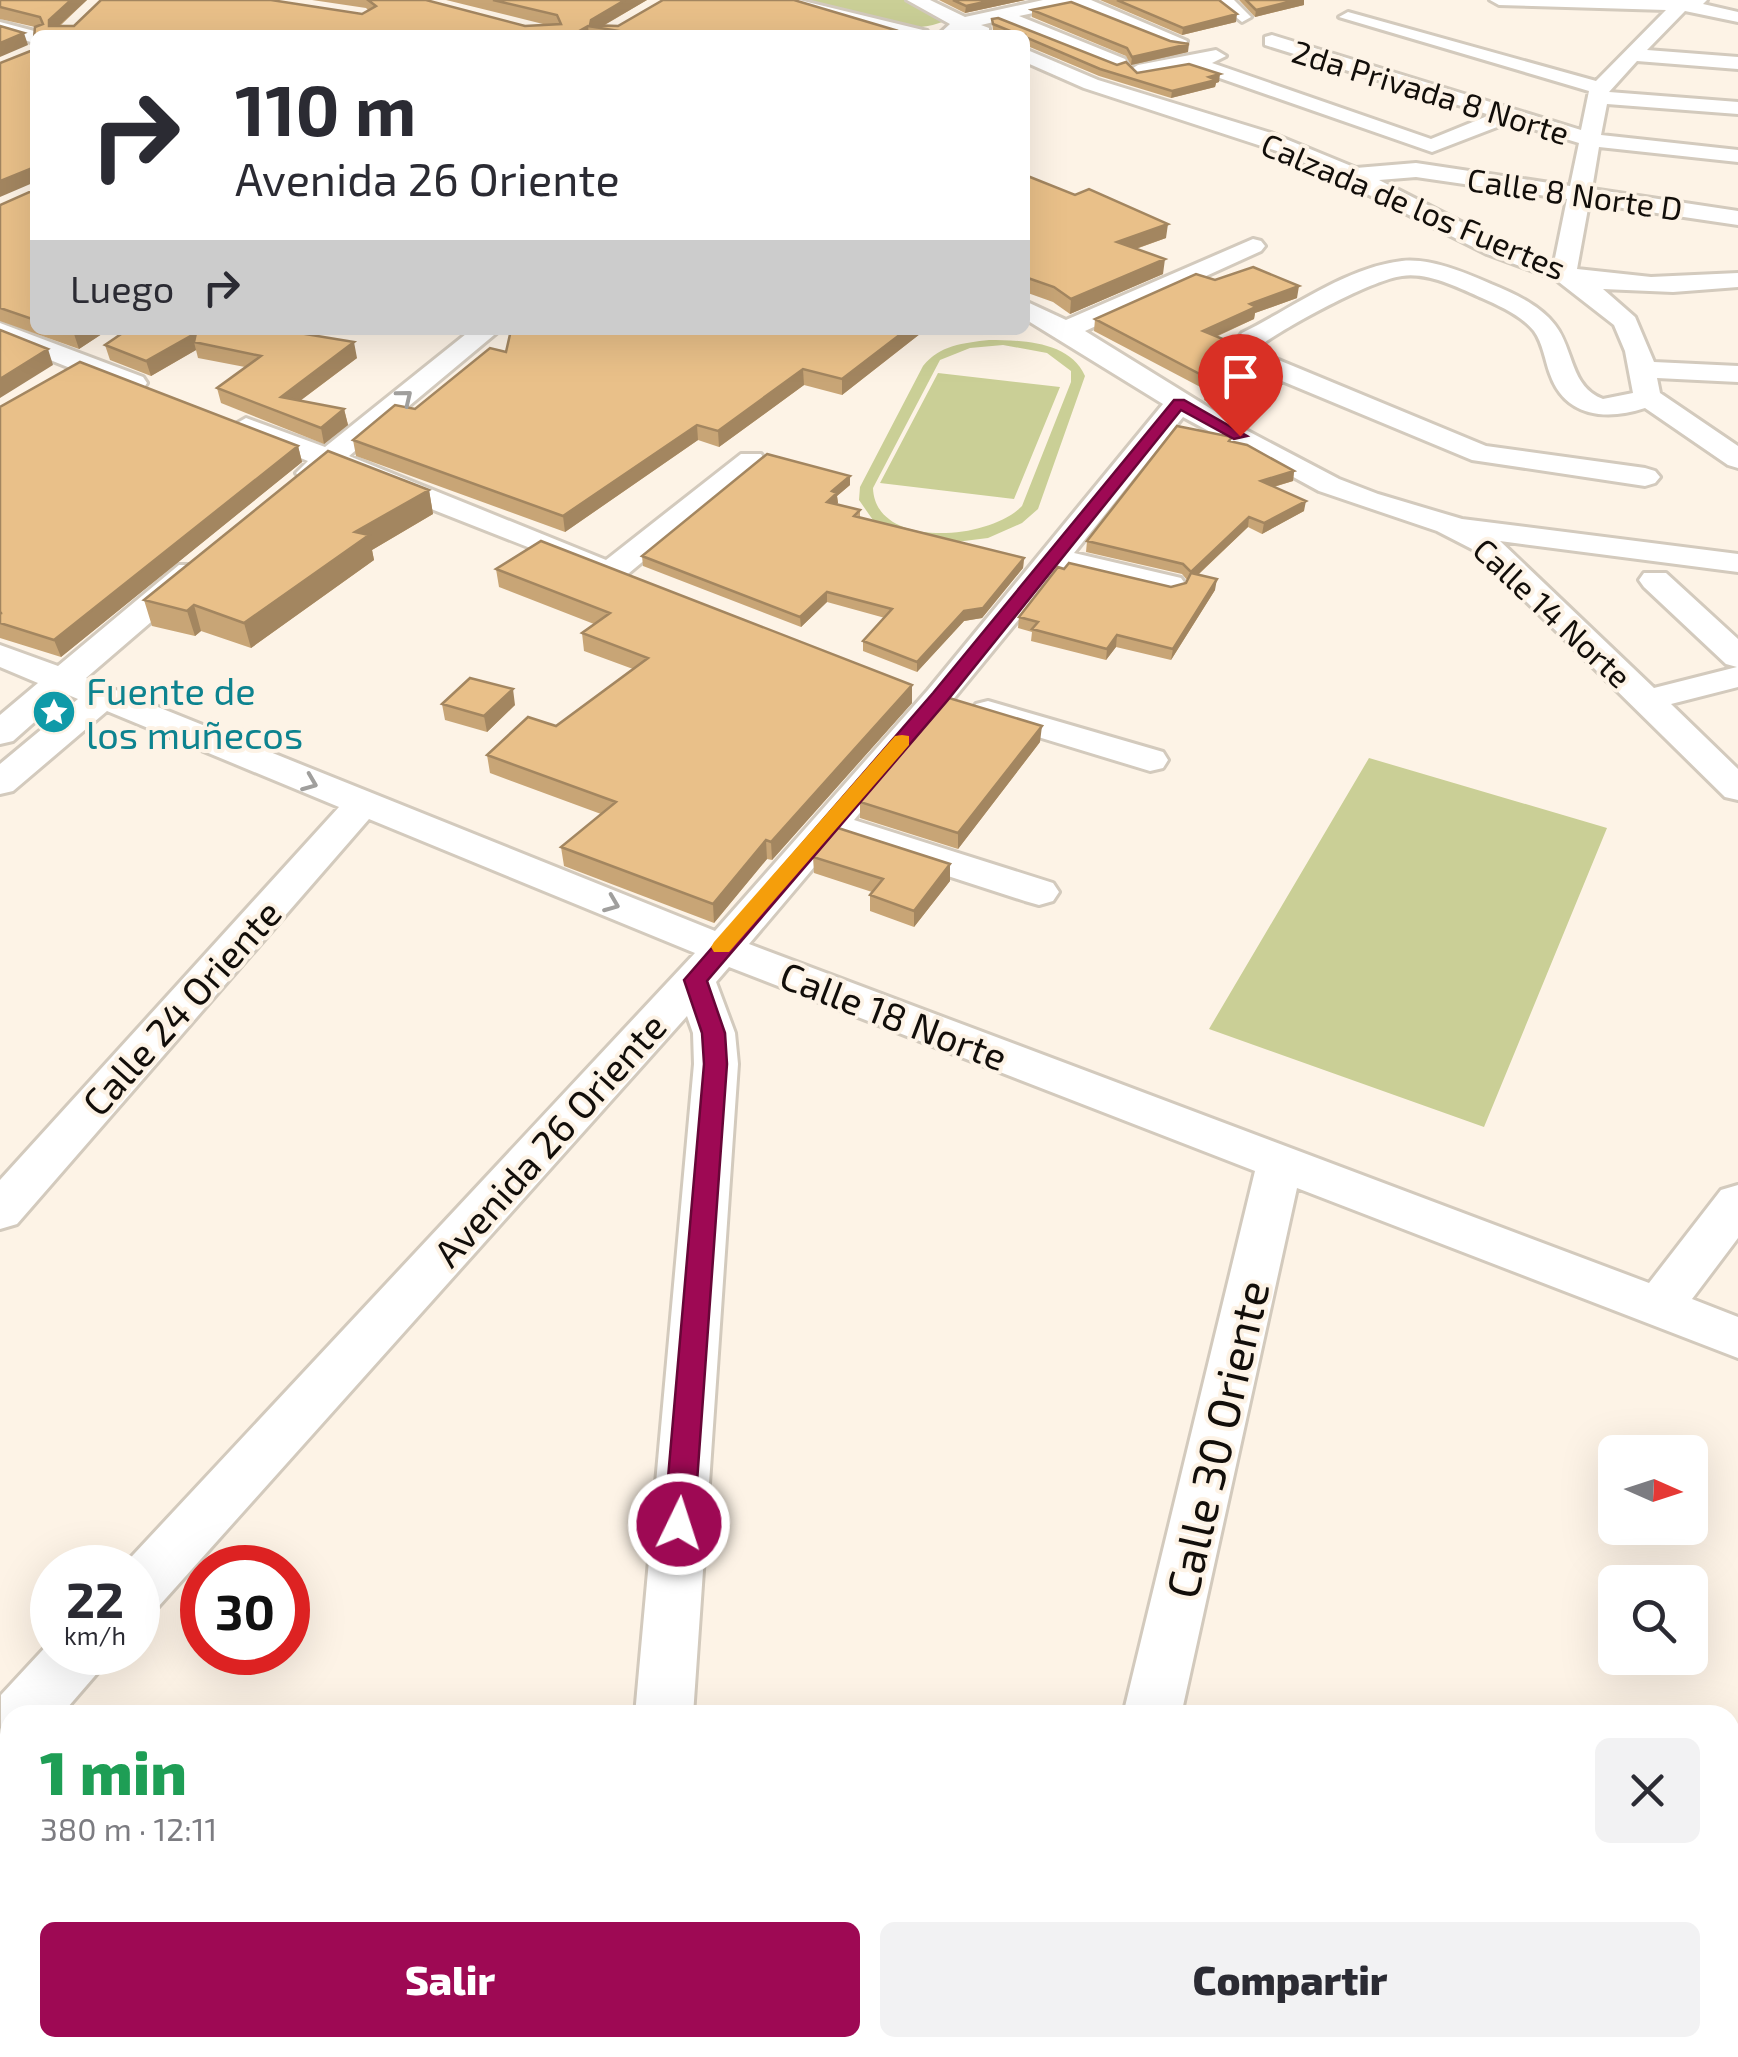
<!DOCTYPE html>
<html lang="es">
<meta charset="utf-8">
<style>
body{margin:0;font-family:"Exo 2",sans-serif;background:#f2f2f3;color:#2b2b33;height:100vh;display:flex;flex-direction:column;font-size:38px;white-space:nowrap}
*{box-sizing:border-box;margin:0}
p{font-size:32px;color:#7c7c81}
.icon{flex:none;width:55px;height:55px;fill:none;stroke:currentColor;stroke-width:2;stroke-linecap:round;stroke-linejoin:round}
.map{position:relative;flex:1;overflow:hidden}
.details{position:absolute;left:0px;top:1705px;width:1740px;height:352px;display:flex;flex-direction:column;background:#fff;border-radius:30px 30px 0 0;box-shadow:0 10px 40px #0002}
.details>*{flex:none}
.guide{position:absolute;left:30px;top:30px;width:1000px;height:305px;border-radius:15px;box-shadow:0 10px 40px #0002;background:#fff;color:#2b2b33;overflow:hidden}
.needle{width:65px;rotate:93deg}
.tools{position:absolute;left:1598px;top:1435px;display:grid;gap:20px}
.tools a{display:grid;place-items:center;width:110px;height:110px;border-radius:15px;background:#fff;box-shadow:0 10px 40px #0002;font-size:50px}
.speed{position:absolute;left:30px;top:1545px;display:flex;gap:20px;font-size:50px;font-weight:700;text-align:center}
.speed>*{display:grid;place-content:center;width:130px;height:130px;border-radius:50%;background:#fff;box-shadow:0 10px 40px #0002;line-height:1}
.speed small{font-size:25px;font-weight:400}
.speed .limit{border:15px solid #d22;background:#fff;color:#111}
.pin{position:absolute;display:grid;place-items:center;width:85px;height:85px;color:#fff;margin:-102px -42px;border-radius:50% 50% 50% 0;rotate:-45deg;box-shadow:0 0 10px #0007}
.pin .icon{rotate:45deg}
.me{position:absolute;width:110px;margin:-55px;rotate:4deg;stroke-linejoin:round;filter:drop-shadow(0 0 8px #0008)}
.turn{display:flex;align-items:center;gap:35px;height:210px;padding:0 40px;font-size:45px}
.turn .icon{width:130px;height:130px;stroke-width:2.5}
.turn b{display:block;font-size:70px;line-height:85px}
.then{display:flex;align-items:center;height:95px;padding:0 40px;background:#0003;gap:20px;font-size:38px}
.round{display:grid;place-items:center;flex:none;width:105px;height:105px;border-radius:15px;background:#f2f2f3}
.headline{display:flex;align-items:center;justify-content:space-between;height:170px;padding:0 40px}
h1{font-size:60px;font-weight:800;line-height:75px;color:#1e9e55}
.action{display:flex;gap:20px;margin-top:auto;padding:20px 40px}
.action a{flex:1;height:115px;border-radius:15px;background:#9e0954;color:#fff;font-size:40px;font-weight:800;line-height:115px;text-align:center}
.action a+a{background:#f2f2f3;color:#2b2b33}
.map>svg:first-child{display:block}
</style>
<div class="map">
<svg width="1738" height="2057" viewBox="0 0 1738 2057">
<rect width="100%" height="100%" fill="#fdf3e6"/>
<!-- green -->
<path fill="#cacf96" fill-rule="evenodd" d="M787 0H907L947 20C899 42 835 12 787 0Z
M989 340C1021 340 1070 341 1085 376L1038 509 1022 523 988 538 956 542 875 523 859 500 860 487 923 366C940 345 963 343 989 340ZM1003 345 1047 353 1071 371V382L1022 506C988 541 875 549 873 488L940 360 970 348Z
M938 373 1060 387 1014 499 880 483Z
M1369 758 1607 828 1484 1127 1209 1029Z"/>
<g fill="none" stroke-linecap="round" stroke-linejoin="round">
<!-- minor casing -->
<g stroke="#d3cabd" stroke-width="6">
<path id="minor" d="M768 0H799L927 31 929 35H897Z
M907 0H930L965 17 1043 0H1091L1187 41 1185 45H1171L1071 5 1019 16 1125 59 1128 63 1118 69 998 21 981 25 989 28V35L965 31 959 35H938L950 24Z
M1215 0H1234L1251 17 1242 22Z
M1490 0H1707L1703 4 1738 12V22L1685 11 1647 50 1738 57V69L1637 61 1609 92 1738 102V114L1607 104 1601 135 1738 150V162L1599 147 1592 189 1738 211V225L1589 203 1577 269 1651 277 1738 273V287L1673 292 1603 289 1635 317 1654 362 1738 366V382L1657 378 1660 393 1738 446V468L1728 465 1645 408C1606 421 1565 417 1550 374 1545 361 1543 343 1534 331 1522 316 1500 306 1482 298 1459 288 1428 272 1402 276 1371 280 1285 327 1258 347L1269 356 1486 446 1645 468 1655 471 1660 477 1655 483 1645 486 1472 460 1251 368 1240 361 1232 346 1242 333C1291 309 1347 267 1402 261 1431 258 1466 273 1491 284 1513 293 1540 305 1555 325 1574 349 1570 387 1603 399L1633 393 1625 351 1614 325 1555 279 1487 254 1289 155 1084 88 1025 62V49L1098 80 1271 133 1356 168 1416 163 1570 186 1579 143 1510 122 1432 152 1188 67 1138 77 1128 71 1138 65 1216 50 1226 56 1212 63 1431 139 1490 115 1265 45V37L1272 35 1581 130 1589 91 1339 17 1348 12 1596 81 1666 10 1499 5ZM1416 177 1567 199 1554 263 1504 244 1379 180Z
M0 22 42 33 43 35H35V43L0 34Z
M1253 239 1261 241 1265 246 1261 251 1085 331 1242 428 1339 479 1378 494 1462 519 1738 554V572L1500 541 1654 688 1737 667 1726 664 1644 587 1639 580 1644 573H1666L1738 639V687L1671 704 1738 769V800L1725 797 1474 550 1437 531 1319 491 1183 417 1074 553 1181 578 1186 585 1181 592 1170 595 1061 568 854 820 1053 883 1059 892 1053 901 1039 905 1025 901 837 840 749 944 1649 1283 1721 1190 1738 1185V1238L1692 1299 1738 1317V1358L1297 1188 1181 1715H1123L1255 1171 729 967 716 982 735 1033 738 1064 693 1715H635L694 1064 693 1033 687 1016 158 1607 138 1614V1568H121L695 953 369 819 17 1224 0 1229V1180L339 807 107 711 13 791 0 794V764L78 699 66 694 13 741 0 744V715L38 683 0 667V645L58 666 179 565H201L206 572 201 579 86 678 715 931 928 690 1163 404 1025 319V301L1066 320Z
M0 323 143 377 147 383 143 389H123L0 340Z
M471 330H500L349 456 606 560 741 454H761L765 460 623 578 612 580 332 470 321 479H301L296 473 308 461 236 432 232 426 246 418 325 447Z
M988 701 1163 752 1168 760 1163 768 1150 771 976 718 971 711 976 704Z
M52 1640V1652H108L99 1671 61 1715H10V1739L1 1735V1695Z
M1738 1960V2026L1730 2027V1961Z
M621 2048H687L688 2057H620Z
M1048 2048H1114V2057H1046Z
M1230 2048H1320L1324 2057H1233Z"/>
</g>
<!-- path -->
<path stroke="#9a9289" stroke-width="9" stroke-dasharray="8 10" stroke-linecap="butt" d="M414 2057 415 2048"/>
<!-- minor -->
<use href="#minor" fill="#fff" fill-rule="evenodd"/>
</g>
<!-- wall -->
<path fill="#c8a576" d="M0 0H87L60 26 362 14 368 10 366 8 312 0H426L525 26 547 25 446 0H647L603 26 895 35H35V330H108L79 349 0 321V205L32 191 33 50 35 27 0 19Z
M939 0H1025L965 13Z
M1100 0H1219L1236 22 1182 35Z
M1239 0H1304V5L1255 17Z
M1032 10 1188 52 1131 65 1126 56 1032 17Z
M992 19 1137 73 1219 82 1216 83 1215 87 1171 98 1099 76 1025 45V35H1003L993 31Z
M1025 175 1166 238 1136 249 1163 274 1070 314 1053 302 1025 292Z
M1215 280 1297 298 1255 313 1254 319 1216 337 1240 352 1269 378 1278 396 1228 415 1204 400 1206 390 1094 331 1095 319Z
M127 330 357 358 300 401 344 409 348 425 324 444 221 403 217 388 245 367 198 358 196 350 151 376 110 360 105 345Z
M925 330 842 395 804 385 719 447 698 440 565 532 356 456 353 440 415 409 506 352Z
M0 407 298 446 302 462 61 657 0 638Z
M1232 441 1294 471 1293 481 1274 487 1304 511 1262 534 1248 527 1198 575 1215 590 1171 660 1116 647 1106 660 1031 641 1032 632 1018 628 1019 617 1171 587 1186 583 1187 580 1182 574 1086 552 1087 541Z
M850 476V485L837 496 838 503 836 504 860 510V517L1024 558 1023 568 982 618 964 621 917 672 863 651V641L885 618 827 602 801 627 643 566 642 556Z
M429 490 433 514 372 550 374 560 251 648 201 631 195 636 152 626 144 600Z
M496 569 912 703 772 860 767 859 714 923 564 866 561 847 601 814 490 773 487 755 556 726 633 669 584 651 582 633 594 624 499 587Z
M442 704 515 705 487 732 445 720Z
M1040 742 958 849 860 818V802Z
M813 857 950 881 914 927 870 911V895L872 892 814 873Z"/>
<!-- shaded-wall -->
<path fill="#a38660" d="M71 0H87L52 32 49 26V20Z
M625 0H647L599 28 590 27 591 20Z
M993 0H1025L965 13 966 6Z
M1296 0H1304V5L1255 17 1256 10Z
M1237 14 1236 22 1182 35 1183 28Z
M588 26 589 35H572Z
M24 33 28 45 0 57V43Z
M1189 44 1188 52 1131 65 1132 57Z
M1220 74 1219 82 1216 83 1215 87 1171 98 1172 91Z
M32 168 35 182 0 197V181Z
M1168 224 1166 238 1115 256 1117 242Z
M1165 259 1163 274 1070 314 1071 299Z
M1299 286 1297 298 1255 313 1254 319 1201 343 1203 331 1250 304Z
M80 330H108L79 349 74 334Z
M906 330H925L842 395V379Z
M196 333 194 342 196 350 151 376 146 361Z
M354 342 357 358 285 412 281 397Z
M48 349 53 365 0 398V379Z
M1270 367 1269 379 1258 373Z
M803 369 804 385 719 447 718 431Z
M1280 384 1278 396 1228 415 1230 402Z
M344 409 348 425 324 444 321 428Z
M697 425 698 440 565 532 563 516Z
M298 446 302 462 61 657 54 640Z
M1294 471 1293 481 1259 491 1261 481Z
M850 476V485L837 496 838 503 827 512V502L832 491Z
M429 490 433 514 372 550 374 560 251 648 244 623 355 532Z
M1306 501 1304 511 1262 534 1264 523Z
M1249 517 1248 527 1189 583 1191 572Z
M1024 558 1023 568 982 618 964 621 917 672V662L964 611Z
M1217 579 1215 590 1171 660 1173 649Z
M827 592V602L801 627 800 617Z
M194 605 201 631 195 636 187 611Z
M1117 635 1116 647 1106 660 1107 649Z
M912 685V703L772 860 771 842Z
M513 689 515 705 487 732 484 716Z
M1042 726 1040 742 958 849V833Z
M766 840 767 859 714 923 713 904Z
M950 864V881L914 927V911Z"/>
<!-- building -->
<path fill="#e9c089" stroke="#a38660" stroke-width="2.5" d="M0 0H71L49 20V26H74L101 0H271L362 14 376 6 368 0H426L525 26 561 24 557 15 493 0H625L591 20 590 25 618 26 663 0H794L895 30 883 35H644L588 26 572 35H35V320L0 308V205L32 191V168L0 181V63L33 50 35 27 43 24 40 17 0 7Z
M953 0H993L966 6Z
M1117 0H1219L1237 14 1183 28Z
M1246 0H1296L1256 10Z
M1071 2 1170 41 1189 44 1132 57 1127 48 1032 10Z
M998 18 1117 65 1126 62 1137 73 1189 64 1220 74 1209 77 1216 80 1172 91 1100 69 1025 37V35H1020L993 24 992 19Z
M0 26 24 33 0 43Z
M1025 175 1075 195 1089 189 1168 224 1117 242 1165 259 1071 299 1054 287 1025 277Z
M1253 267 1299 286 1250 304 1256 307 1203 331 1235 344 1240 352 1270 367 1258 373 1280 384 1230 402 1206 388 1211 380 1095 319 1196 274 1215 280Z
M0 330 48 349 0 379Z
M127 330H281L354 342 281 397 344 409 321 428 217 388 261 356 194 342 196 333 146 361 105 345Z
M511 330H906L842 379 803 369 718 431 697 425 563 516 353 440 395 405 415 409 490 348 506 352Z
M80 362 298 446 54 640 0 623V614L2 613H0V407Z
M1177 426 1232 437 1229 441 1247 445 1294 471 1261 481 1306 501 1264 523 1249 517 1191 572 1183 564 1087 541Z
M328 451 429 490 355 532 369 535 244 623 194 605 187 611 144 600Z
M767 454 850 476 832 491 837 493 827 502 860 510 854 516 1024 558 983 608 964 611 917 662 863 641 892 609 827 592 800 617 642 556Z
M541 541 912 685 771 842 766 840 713 904 561 847 616 802 487 755 528 717 556 726 648 658 582 633 610 613 496 569Z
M1069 563 1171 587 1186 583 1191 573 1217 579 1173 649 1117 635 1107 649 1032 629 1038 622 1019 617 1058 567 1064 569Z
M470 678 513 689 484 716 442 704Z
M949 698 1042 726 958 833 860 802Z
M838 828 950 864 914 911 870 895 883 879 813 857Z"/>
<!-- one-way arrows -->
<defs><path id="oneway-chevron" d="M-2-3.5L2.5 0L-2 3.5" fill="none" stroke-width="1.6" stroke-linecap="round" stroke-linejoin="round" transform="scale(2.5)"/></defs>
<g stroke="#a09f9d">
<use href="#oneway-chevron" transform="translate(405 397) rotate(-39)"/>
<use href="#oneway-chevron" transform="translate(310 783) rotate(22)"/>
<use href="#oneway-chevron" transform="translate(612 904) rotate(22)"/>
</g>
<!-- route -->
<path fill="#9e0954" stroke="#670637" stroke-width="2.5" d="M1174 400H1184L1247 436 1234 439 1181 410 947 701 707 981 725 1033 727 1064 694 1524 689 1533 679 1536 669 1533 664 1524 704 1064 702 1033 684 980 933 693Z"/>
<!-- slow -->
<path fill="#f59e0b" d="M902 735 909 736V745L729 952H714L711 947 714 942 895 736Z"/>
<!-- icons -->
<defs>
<g id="sight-disc" transform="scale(2.25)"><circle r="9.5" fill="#0f9aa8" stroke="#fdf3e6"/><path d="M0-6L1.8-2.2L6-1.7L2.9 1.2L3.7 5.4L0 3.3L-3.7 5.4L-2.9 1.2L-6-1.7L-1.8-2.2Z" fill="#fff"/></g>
</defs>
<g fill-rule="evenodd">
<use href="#sight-disc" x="54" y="712"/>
</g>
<g text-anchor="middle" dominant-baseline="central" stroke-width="8" stroke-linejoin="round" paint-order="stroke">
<!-- far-street labels -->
<g font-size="32" fill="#120e0a" stroke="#fdf3e6">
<text transform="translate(1431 91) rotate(17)">2da Privada 8 Norte</text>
<text transform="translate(1575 193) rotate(8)">Calle 8 Norte D</text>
<text transform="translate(1414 205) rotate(23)">Calzada de los Fuertes</text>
<text transform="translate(1553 612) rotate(43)">Calle 14 Norte</text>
</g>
<!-- culture labels -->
<g font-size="38" fill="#0d838f" stroke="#fdf3e6" text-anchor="start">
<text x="86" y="690">Fuente de<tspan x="86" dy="44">los muñecos</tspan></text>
</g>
<!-- street labels -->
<g font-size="38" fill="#120e0a" stroke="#fdf3e6">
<text transform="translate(181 1007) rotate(-48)">Calle 24 Oriente</text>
<text transform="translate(894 1015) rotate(21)">Calle 18 Norte</text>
<text transform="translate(549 1139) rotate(-48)">Avenida 26 Oriente</text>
</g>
<!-- near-street labels -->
<g font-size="45" fill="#120e0a" stroke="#fdf3e6">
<text transform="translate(1216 1439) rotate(-77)">Calle 30 Oriente</text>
</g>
</g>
</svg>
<div class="tools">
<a><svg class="needle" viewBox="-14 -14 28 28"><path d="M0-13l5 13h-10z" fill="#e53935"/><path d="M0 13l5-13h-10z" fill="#7c7c81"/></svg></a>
<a><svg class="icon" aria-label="search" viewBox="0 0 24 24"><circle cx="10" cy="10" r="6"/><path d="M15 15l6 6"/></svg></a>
</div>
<div class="speed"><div>22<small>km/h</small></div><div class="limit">30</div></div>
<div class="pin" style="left:1240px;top:436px;background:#d93025"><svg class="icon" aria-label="arrive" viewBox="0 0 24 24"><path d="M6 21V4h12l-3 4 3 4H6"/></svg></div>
<svg class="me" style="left:679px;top:1524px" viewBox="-20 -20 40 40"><circle r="17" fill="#9e0954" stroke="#fff" stroke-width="3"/><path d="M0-11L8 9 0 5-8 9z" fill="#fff"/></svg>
<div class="guide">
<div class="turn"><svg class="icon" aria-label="right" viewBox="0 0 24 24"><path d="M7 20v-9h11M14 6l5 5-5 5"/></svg><div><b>110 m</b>Avenida 26 Oriente</div></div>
<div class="then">Luego<svg class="icon" aria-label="right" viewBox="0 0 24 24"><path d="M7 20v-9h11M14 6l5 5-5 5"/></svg></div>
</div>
<section class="details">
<div class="headline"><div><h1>1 min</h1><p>380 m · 12:11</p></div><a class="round"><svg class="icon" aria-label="close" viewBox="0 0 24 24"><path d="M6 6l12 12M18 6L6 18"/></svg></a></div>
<div class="action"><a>Salir</a><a>Compartir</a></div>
</section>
</div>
